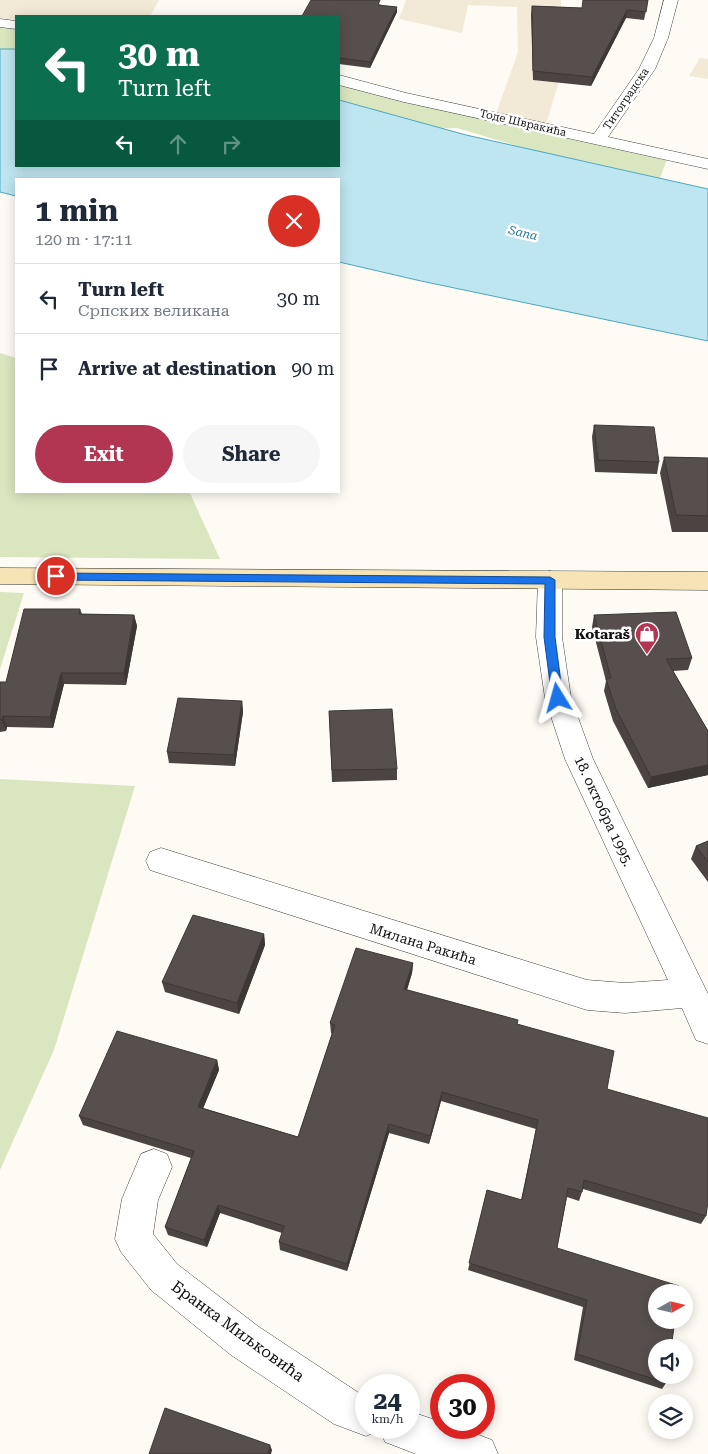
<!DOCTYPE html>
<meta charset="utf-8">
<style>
body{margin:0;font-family:"Roboto Serif",serif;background:#f6f6f7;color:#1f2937;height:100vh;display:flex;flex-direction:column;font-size:19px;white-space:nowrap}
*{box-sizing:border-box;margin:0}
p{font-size:16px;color:#747a83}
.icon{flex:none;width:28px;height:28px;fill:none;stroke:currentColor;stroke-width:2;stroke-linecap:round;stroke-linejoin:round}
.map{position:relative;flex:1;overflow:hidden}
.drawer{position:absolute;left:15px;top:178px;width:325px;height:315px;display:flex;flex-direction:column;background:#fff;border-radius:0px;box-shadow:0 2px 12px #0003}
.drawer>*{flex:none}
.guide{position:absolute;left:15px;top:15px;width:325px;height:152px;border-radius:0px;box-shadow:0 2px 12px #0003;background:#0b6e4f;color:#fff;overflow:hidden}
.needle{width:32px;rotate:82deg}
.tools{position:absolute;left:648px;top:1284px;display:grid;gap:10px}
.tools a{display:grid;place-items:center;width:45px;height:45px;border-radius:50%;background:#fff;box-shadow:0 2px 12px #0003;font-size:25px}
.speed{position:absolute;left:355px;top:1374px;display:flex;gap:10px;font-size:25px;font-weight:700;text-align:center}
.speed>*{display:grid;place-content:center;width:65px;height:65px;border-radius:50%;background:#fff;box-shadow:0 2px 12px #0003;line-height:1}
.speed small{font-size:12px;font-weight:400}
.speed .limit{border:8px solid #d22;background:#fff;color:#111}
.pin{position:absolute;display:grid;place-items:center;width:42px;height:42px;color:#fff;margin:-21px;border:2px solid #fff;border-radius:50%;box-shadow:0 1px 5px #0007}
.me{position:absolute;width:55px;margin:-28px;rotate:352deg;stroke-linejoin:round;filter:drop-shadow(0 0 4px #0008)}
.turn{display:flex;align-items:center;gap:18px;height:105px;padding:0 20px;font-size:22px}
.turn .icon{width:65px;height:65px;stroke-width:2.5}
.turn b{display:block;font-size:35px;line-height:42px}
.lanes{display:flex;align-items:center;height:48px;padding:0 20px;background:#0003;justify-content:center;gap:25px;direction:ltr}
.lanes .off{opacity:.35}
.round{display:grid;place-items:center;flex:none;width:52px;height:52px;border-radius:26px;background:#f6f6f7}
.summary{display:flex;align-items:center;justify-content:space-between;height:85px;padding:0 20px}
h1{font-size:30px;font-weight:700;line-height:38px}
.cta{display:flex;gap:10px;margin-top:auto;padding:10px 20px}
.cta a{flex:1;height:58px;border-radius:30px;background:#b23652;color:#fff;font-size:20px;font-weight:700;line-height:58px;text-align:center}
.cta a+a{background:#f6f6f7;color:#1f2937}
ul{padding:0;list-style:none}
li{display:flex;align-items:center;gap:15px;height:70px;padding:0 20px;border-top:1px solid #e0e1e3}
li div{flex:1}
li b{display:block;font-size:19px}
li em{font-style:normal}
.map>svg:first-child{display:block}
</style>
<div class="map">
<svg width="708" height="1454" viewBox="0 0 708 1454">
<rect width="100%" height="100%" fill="#fefaf4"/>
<!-- farmland -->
<path fill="#f2ead6" d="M0 0H159L150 16H16V20L0 18Z
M406 0H561V6L568 52 546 124 496 114 518 52 517 7 468 5 462 33 399 19Z
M700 58 708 59V79L689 76Z"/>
<!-- green -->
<path fill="#dae6c0" d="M0 26 16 29V51H0Z
M339 84 401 101 667 159 660 178 585 161 540 155 521 147 457 128 412 129 339 102Z
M0 353 16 358V491H189L220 559 0 557Z
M0 592 24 593 0 669Z
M0 779 135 786 54 1050 0 1170Z"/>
<!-- water -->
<path fill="#bee6f0" stroke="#4ca6bf" d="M0 49H16V166H339V100L466 135 708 189V341L421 281 339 262V179H16V196L0 192Z"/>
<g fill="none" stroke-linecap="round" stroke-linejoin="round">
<!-- minor casing -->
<g stroke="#434343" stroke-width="1">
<path id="minor" d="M664 0H678L668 38 655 69 608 137 708 159V169L404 102 339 85V75L406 93 594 134 639 69 654 38Z
M0 19 16 21V29L0 27Z
M550 571 559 574 562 580V637L571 698 593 759 708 994V1044L696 1040 682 1008 625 1013 587 1010 150 870 146 861 150 852 161 848 587 980 625 983 668 980 565 759 545 698 536 637 538 580 541 574Z
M154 1149 167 1154 172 1167 158 1200 153 1234 177 1264 259 1327 359 1393 366 1396V1428H409V1411L441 1422V1428H460L492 1440 498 1454H416L385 1442 380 1430 366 1436 334 1424 231 1355 151 1290 121 1252 115 1239 122 1199 141 1154Z"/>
</g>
<!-- secondary casing -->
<g stroke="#323232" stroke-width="1">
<path id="secondary" d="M0 568 708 572V590L0 584Z"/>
</g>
<!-- minor -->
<use href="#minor" fill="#fff" fill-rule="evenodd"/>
<!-- secondary -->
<use href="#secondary" fill="#f6e4b6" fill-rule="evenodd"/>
</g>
<!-- wall -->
<path fill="#4b4442" d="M648 0 644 20 626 18 591 86 533 80 531 15 532 6 582 8Z
M381 4 380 5 397 12 370 68 339 64V16Z
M594 425 659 462 657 474 595 472 592 437Z
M664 457 708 458V532H672L660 473Z
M80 609 82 614 134 615 137 626 126 685 64 684 53 728 7 727 6 731 0 732V682H6Z
M594 615 692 658 688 670 673 671 708 731V775L648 788 613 721 604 691 606 681 592 627Z
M242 701 243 712 235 766 169 763 167 752Z
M329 711 397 769V780L332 782Z
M708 841V882L691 859 696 846Z
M264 934 265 945 239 1014 165 992 162 982Z
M413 963 412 973 407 990 517 1024 607 1089 706 1216 701 1224 583 1189 579 1201 567 1197 557 1248 666 1383 662 1389 574 1360 583 1307 468 1270 487 1190 521 1200 536 1129 441 1101 429 1144 389 1133 347 1271 280 1250 279 1242 282 1233 220 1213 207 1247 168 1235 165 1227 191 1158 83 1125 79 1116 217 1060 219 1070 203 1108 298 1137 332 1034 331 1033 330 1023Z"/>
<!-- shaded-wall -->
<path fill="#3d3736" d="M397 7V12L370 68V62Z
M627 10 626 18 591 86 592 77Z
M134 615 137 626 126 685 124 673Z
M61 673 64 684 53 728 50 717Z
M242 701 243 712 235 766 234 755Z
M3 716 7 727 6 731 2 720Z
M708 765V775L648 788 651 777Z
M264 934 265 945 239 1014 237 1003Z
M413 963 412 973 404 999V989Z
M217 1060 219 1070 200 1116 198 1107Z
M442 1092 441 1101 429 1144 430 1136Z
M389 1124V1133L347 1271V1264Z
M218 1205 220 1213 207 1247 204 1240Z
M270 1445 272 1450 271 1454H268Z"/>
<!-- building -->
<path fill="#574f4d" stroke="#3d3736" d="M311 0H380L378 5 397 7 370 62 339 58V16H302Z
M583 0H648L646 12 627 10 592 77 533 71 532 6 582 8Z
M594 425 654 427 659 462 598 460Z
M664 457 708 458V516L676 515Z
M24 609H80L79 614 134 615 124 673H61L50 717 3 716 2 720H0V682H6Z
M676 612 692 658 666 659 708 731V765L651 777 616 709 606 679 611 678 594 615Z
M178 698 242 701 234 755 167 752Z
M392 709 397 769 332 770 329 711Z
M708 841V862L696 846Z
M193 915 264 934 237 1003 162 982Z
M356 948 413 963 404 989 518 1020 517 1024 614 1051 607 1089 708 1118V1201L706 1216 584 1180 582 1192 568 1188 557 1248 679 1286 678 1292H656V1320H675L671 1348H656V1375H668L666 1383 577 1354 587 1300 469 1263 487 1190 522 1200 538 1120 442 1092 430 1136 389 1124 347 1264 279 1242 284 1226 218 1205 204 1240 165 1227 194 1151 79 1116 117 1031 217 1060 198 1107 298 1137 335 1025 330 1023Z
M165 1408 270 1445 268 1454H149Z"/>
<!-- route -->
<path fill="#1a73e8" stroke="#114b97" d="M56 573 550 577 555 580V637L563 698 558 702 552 698 544 637 545 584 56 580 51 576Z"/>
<!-- icons -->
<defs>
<g id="shop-pin" transform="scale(1.25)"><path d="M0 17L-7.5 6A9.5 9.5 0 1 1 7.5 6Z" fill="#b23652" stroke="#fff"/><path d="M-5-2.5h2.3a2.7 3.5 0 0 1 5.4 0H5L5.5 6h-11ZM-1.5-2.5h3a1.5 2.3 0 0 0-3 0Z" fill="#fff"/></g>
</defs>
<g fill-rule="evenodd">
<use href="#shop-pin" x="647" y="634"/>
</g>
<g text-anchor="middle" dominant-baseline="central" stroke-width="5" stroke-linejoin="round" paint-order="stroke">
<!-- far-street labels -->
<g font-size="11" fill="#101010" stroke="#fff">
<text transform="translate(626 99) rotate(-56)">Титоградска</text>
<text transform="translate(523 123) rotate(13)">Тоде Швракића</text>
</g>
<!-- far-water labels -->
<g font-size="12" font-style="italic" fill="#267895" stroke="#fff">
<text transform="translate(523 233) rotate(13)">Sana</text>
</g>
<!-- poi labels -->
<g font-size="14" font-weight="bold" fill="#101010" stroke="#fff" text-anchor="end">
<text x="630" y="634">Kotaraš</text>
</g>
<!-- street labels -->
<g font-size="14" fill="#101010" stroke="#fff">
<text transform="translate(604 811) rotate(65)">18. октобра 1995.</text>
<text transform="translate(423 944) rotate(17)">Милана Ракића</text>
</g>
<!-- near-street labels -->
<g font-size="16" fill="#101010" stroke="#fff">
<text transform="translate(238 1331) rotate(36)">Бранка Миљковића</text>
</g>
</g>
</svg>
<div class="tools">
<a><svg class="needle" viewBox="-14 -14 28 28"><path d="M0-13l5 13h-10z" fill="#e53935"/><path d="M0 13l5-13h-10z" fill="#747a83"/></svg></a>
<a><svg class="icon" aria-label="sound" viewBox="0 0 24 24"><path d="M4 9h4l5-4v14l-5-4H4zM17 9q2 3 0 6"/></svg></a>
<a><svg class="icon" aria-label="layers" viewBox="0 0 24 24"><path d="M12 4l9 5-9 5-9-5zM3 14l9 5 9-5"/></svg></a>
</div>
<div class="speed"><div>24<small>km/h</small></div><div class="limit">30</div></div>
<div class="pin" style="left:56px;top:576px;background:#d93025"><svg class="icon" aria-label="arrive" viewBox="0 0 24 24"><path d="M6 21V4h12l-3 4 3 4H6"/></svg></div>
<svg class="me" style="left:558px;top:698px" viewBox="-20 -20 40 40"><path d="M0-17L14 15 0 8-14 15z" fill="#1a73e8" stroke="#fff" stroke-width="4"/></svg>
<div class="guide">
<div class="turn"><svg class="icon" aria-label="left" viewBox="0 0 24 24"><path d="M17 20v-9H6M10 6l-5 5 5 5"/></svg><div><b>30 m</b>Turn left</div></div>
<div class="lanes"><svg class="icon" aria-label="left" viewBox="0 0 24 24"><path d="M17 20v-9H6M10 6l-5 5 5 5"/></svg><svg class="icon off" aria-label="ahead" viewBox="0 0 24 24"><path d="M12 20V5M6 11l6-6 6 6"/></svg><svg class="icon off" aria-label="right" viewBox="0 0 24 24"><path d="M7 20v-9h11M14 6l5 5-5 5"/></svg></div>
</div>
<section class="drawer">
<div class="summary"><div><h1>1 min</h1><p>120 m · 17:11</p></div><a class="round" style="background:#d93025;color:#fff"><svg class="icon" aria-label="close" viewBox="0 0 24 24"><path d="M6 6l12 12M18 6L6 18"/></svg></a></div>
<ul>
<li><svg class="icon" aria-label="left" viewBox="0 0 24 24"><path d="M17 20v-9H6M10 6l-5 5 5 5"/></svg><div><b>Turn left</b><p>Српских великана</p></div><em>30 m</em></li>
<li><svg class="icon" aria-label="arrive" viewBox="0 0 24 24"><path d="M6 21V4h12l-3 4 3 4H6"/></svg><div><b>Arrive at destination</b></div><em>90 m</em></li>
</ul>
<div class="cta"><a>Exit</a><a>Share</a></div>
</section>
</div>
